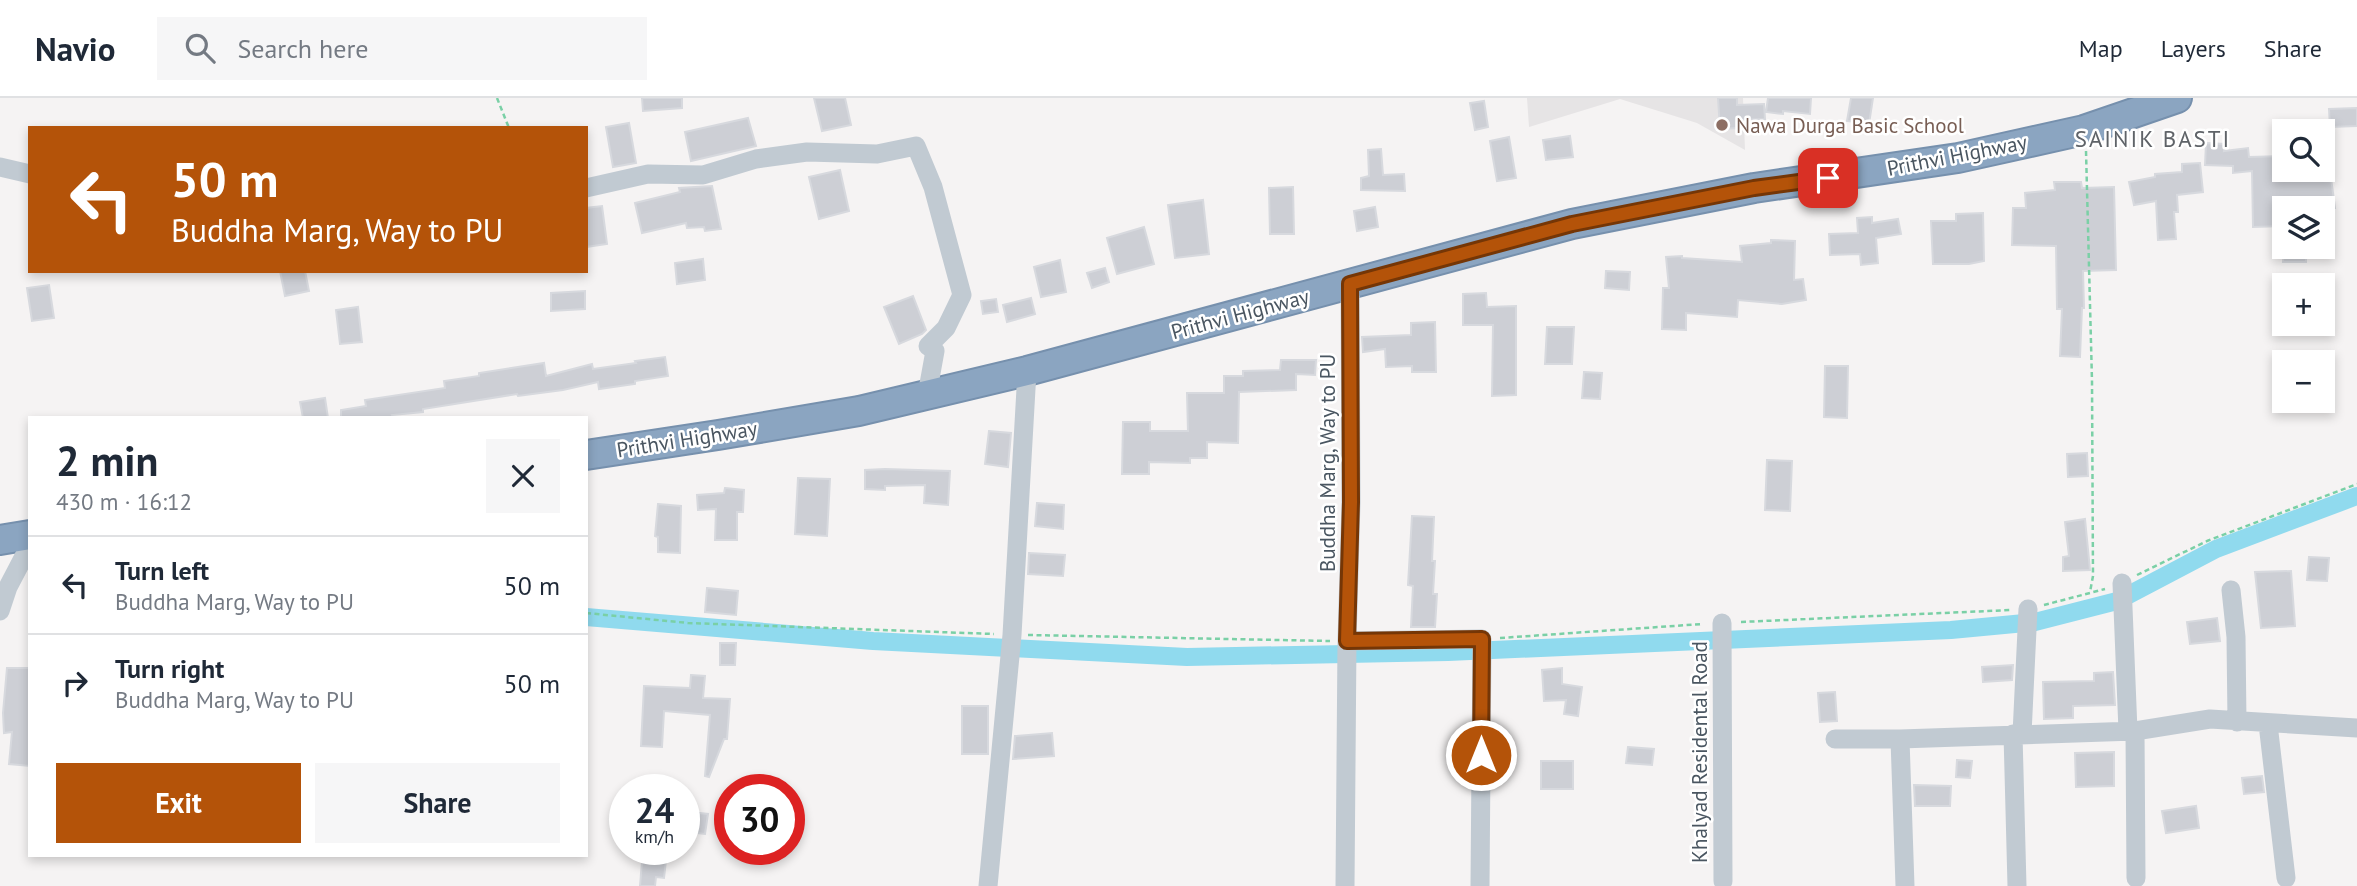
<!DOCTYPE html>
<meta charset="utf-8">
<style>
body{margin:0;font-family:"PT Sans",sans-serif;background:#f6f6f7;color:#1f2937;height:100vh;display:flex;flex-direction:column;font-size:26px;white-space:nowrap}
*{box-sizing:border-box;margin:0}
p{font-size:23px;color:#747a83}
.icon{flex:none;width:38px;height:38px;fill:none;stroke:currentColor;stroke-width:2;stroke-linecap:round;stroke-linejoin:round}
.map{position:relative;flex:1;overflow:hidden}
.details{position:absolute;left:28px;top:318px;width:560px;height:441px;display:flex;flex-direction:column;background:#fff;border-radius:0px;box-shadow:0 4px 10px #0003}
.details>*{flex:none}
.guide{position:absolute;left:28px;top:28px;width:560px;height:147px;border-radius:0px;box-shadow:0 4px 10px #0003;background:#b45309;color:#fff;overflow:hidden}
.controls{position:absolute;left:2272px;top:21px;display:grid;gap:14px}
.controls a{display:grid;place-items:center;width:63px;height:63px;border-radius:0px;background:#fff;box-shadow:0 4px 10px #0003;font-size:35px}
.speed{position:absolute;left:609px;top:676px;display:flex;gap:14px;font-size:35px;font-weight:700;text-align:center}
.speed>*{display:grid;place-content:center;width:91px;height:91px;border-radius:50%;background:#fff;box-shadow:0 4px 10px #0003;line-height:1}
.speed small{font-size:18px;font-weight:400}
.speed .limit{border:10px solid #d22;background:#fff;color:#111}
.pin{position:absolute;display:grid;place-items:center;width:60px;height:60px;color:#fff;margin:-30px;border-radius:14px;box-shadow:0 4px 10px #0006}
.me{position:absolute;width:77px;margin:-38px;rotate:0deg;stroke-linejoin:round;filter:drop-shadow(0 0 5px #0008)}
.turn{display:flex;align-items:center;gap:24px;height:147px;padding:0 28px;font-size:32px}
.turn .icon{width:91px;height:91px;stroke-width:2.5}
.turn b{display:block;font-size:49px;line-height:60px}
.round{display:grid;place-items:center;flex:none;width:74px;height:74px;border-radius:0px;background:#f6f6f7}
.overview{display:flex;align-items:center;justify-content:space-between;height:119px;padding:0 28px}
h1{font-size:42px;font-weight:700;line-height:52px}
.action{display:flex;gap:14px;margin-top:auto;padding:14px 28px}
.action a{flex:1;height:80px;border-radius:0px;background:#b45309;color:#fff;font-size:28px;font-weight:700;line-height:80px;text-align:center}
.action a+a{background:#f6f6f7;color:#1f2937}
ul{padding:0;list-style:none}
li{display:flex;align-items:center;gap:21px;height:98px;padding:0 28px;border-top:2px solid #e0e1e3}
li div{flex:1}
li b{display:block;font-size:26px}
li em{font-style:normal}
header{display:flex;align-items:center;gap:42px;box-sizing:border-box;height:98px;padding:0 35px;background:#fff;border-bottom:2px solid #e0e1e3}
header strong{font-size:33px}
nav{display:flex;gap:38px;margin-inline-start:auto;font-size:24px}
.search{width:490px;height:63px;background:#f6f6f7;display:flex;align-items:center;gap:18px;box-sizing:border-box;padding:0 24px;border-radius:0px;color:#747a83;font-size:26px}
.map>svg:first-child{display:block}
</style>
<header>
<strong>Navio</strong>
<div class="search"><svg class="icon" aria-label="search" viewBox="0 0 24 24"><circle cx="10" cy="10" r="6"/><path d="M15 15l6 6"/></svg>Search here</div>
<nav><a>Map</a><a>Layers</a><a>Share</a></nav>
</header>
<div class="map">
<svg width="2357" height="788" viewBox="0 0 2357 788">
<rect width="100%" height="100%" fill="#f5f3f3"/>
<!-- education -->
<path fill="#e6e4e5" d="M1527 0H1743L1745 52 1697 25 1620 1 1529 29Z"/>
<g fill="none" stroke-linecap="round" stroke-linejoin="round">
<!-- canal -->
<path stroke="#90daee" stroke-width="18" d="M586 519 873 543 1187 559 1448 554 1951 532 2035 524 2117 503 2216 451 2357 398"/>
</g>
<!-- building -->
<path fill="#cdcfd5" stroke="#d7d9de" stroke-width="2" d="M642 0H682V10L643 13Z
M814 0H845L851 27 822 33Z
M1718 0H1737V7L1764 6 1765 21 1738 22 1739 30 1720 31Z
M1768 0H1811L1810 16 1783 13V16L1766 14Z
M1851 0H1873L1869 26 1847 23Z
M1484 3 1488 29 1475 32 1470 5Z
M2357 10V28L2330 29 2329 11Z
M748 20 756 48 691 63 685 34Z
M629 25 636 65 613 69 606 29Z
M1570 38 1573 59 1546 62 1543 42Z
M1509 39 1516 80 1497 83 1490 43Z
M2206 45 2225 46 2224 53 2248 50 2249 59 2284 58V72H2330L2335 110H2284V128L2253 129 2252 73 2233 75V68L2205 67Z
M1381 51 1383 77 1404 76 1405 93 1361 92V80L1369 78 1368 52Z
M2200 65 2203 94 2177 97 2178 114H2174L2176 141 2158 142 2156 103 2134 107 2129 84 2155 79V76L2182 74V66Z
M840 72 849 113 819 121 809 79Z
M2054 84H2081L2082 90 2114 89 2116 172 2083 173 2084 210H2082L2080 259 2060 258 2062 211H2057L2056 148 2012 147 2013 110H2026L2025 95 2055 92Z
M712 88 721 131 705 133 704 129 687 130 686 125 642 135 635 105 680 94 679 90Z
M1293 89 1294 136H1270L1269 90Z
M1203 102 1209 156 1175 160 1168 107Z
M602 108 607 146 586 149V110Z
M1375 109 1378 129 1357 133 1354 113Z
M1983 115 1984 163 1969 166H1933L1931 123H1956V116Z
M1872 119V125L1898 121 1901 136 1876 140 1878 165 1861 167 1860 156 1830 157 1829 136 1858 135 1857 120Z
M1144 129 1154 166 1117 176 1107 140Z
M1771 142 1795 143 1794 182 1803 181 1806 202 1782 206 1738 202 1737 219 1686 215V232L1662 231 1663 190H1669L1666 159 1682 158V160L1742 164 1740 148 1771 145Z
M2284 149H2306V164H2283Z
M703 161 705 182 677 186 675 165Z
M1060 162 1066 194 1041 199 1034 169Z
M1105 170 1109 184 1092 190 1087 175Z
M280 173H305L309 193 285 198Z
M1606 173 1630 174 1629 192 1605 190Z
M49 187 54 220 32 223 27 190Z
M585 193V211L551 213V195Z
M1486 195 1487 209 1516 208V297L1492 298 1493 227H1463V196Z
M913 198 926 232 922 236 899 246 884 209Z
M1031 200 1035 216 1007 224 1003 207Z
M996 201 998 214 983 216 981 203Z
M358 209 362 244 340 246 336 212Z
M1435 224 1436 274H1412V268L1386 269 1385 251 1363 254 1362 239 1411 237V225Z
M1547 229H1574L1572 266H1545Z
M665 259 668 278 635 283V286L599 291 598 284 563 292 518 298 517 296 423 311V314L392 317 393 320H341V312L366 308 365 302 445 290 444 283 479 278V275L544 265 546 278 592 266 593 271 636 265 635 263Z
M1281 262H1316L1315 277 1296 276V292L1239 294 1238 345 1207 344V360H1190V365L1149 364V376H1122L1123 324H1150V333H1188L1187 295H1224V278H1243V273L1280 272Z
M1825 268H1848L1847 320 1824 319Z
M1584 274 1602 275 1600 301 1582 300Z
M325 300 328 320H303L300 304Z
M989 333 1011 335 1008 369 985 366Z
M2087 355 2088 378 2068 379 2067 356Z
M1767 362 1792 363 1790 413 1765 412Z
M885 371 950 373 948 407 924 405 925 387 885 388V392L865 391V372Z
M798 380 830 381 827 438 795 436Z
M725 390 744 392 743 414H737V442H715L716 411 698 412 697 397 724 395Z
M1037 405 1064 407 1063 431 1035 428Z
M658 406 681 408 680 455 658 454V439L655 438Z
M1412 418 1434 419 1432 463H1435L1433 496H1437L1435 529H1411L1413 488 1408 487Z
M2085 421 2090 472 2063 473V459L2069 458 2065 424Z
M1029 455 1065 457 1063 478 1028 476Z
M2309 459 2329 460 2327 483 2307 482Z
M2291 473 2295 528 2261 530 2255 474Z
M707 490 738 493 736 517 705 514Z
M2217 520 2220 543 2190 546 2187 524Z
M720 545H736L735 567H720Z
M2013 567 2012 582 1983 584 1982 569Z
M7 570H30V668L9 666 12 634 4 635 3 615Z
M1562 570V586L1582 589 1578 618 1564 616 1566 602 1544 603 1542 572Z
M2113 574 2115 607 2073 608V620L2044 621 2043 584 2094 583V575Z
M691 577 705 578 703 600 730 601 727 641H724L709 679 705 678 710 617 664 613 662 649 641 648 644 588 690 590Z
M1835 594 1837 623 1820 624 1818 595Z
M962 608H988V656H962Z
M1052 635 1054 658 1013 661 1015 638Z
M1628 649 1654 651 1652 667 1626 665Z
M2114 654V688L2076 689 2075 655Z
M1957 662 1972 663 1970 680 1956 679Z
M1541 663H1573V691H1541Z
M2262 678 2264 694 2244 696 2242 680Z
M1914 687 1951 688 1950 708H1915Z
M2196 708 2199 730 2166 735 2162 713Z
M690 714 708 716 705 736 688 734Z
M643 751 667 754 664 780 656 779 655 788H640Z"/>
<g fill="none" stroke-linecap="round" stroke-linejoin="round">
<!-- highway casing -->
<g stroke="#7690ad" stroke-width="32">
<path id="highway" d="M586 357 718 337 859 313 1027 273 1572 126 1754 90 1958 60 2084 32 2177 0
M0 442 30 437"/>
</g>
<!-- path -->
<path stroke="#7ad0a6" stroke-width="2.5" stroke-dasharray="5 3.5" stroke-linecap="butt" d="M497 0 509 30
M2086 53 2092 283 2093 478 2090 494
M2137 477 2207 443 2357 386
M2044 507 2105 491
M586 515 688 525 994 536
M1741 524 2010 512
M1028 537 1330 543
M1500 540 1702 526"/>
<!-- minor -->
<path stroke="#c1cad2" stroke-width="19" d="M0 69 30 76
M586 90 648 76 703 77 756 61 807 54 877 56 916 48 933 89 962 197 946 230 928 248 935 253 927 297
M1350 186 1351 404 1347 543 1482 541 1480 788
M2122 485 2128 633
M2231 492 2236 539 2237 624
M0 513 8 489 30 447
M1722 525 1723 783
M2268 626 2286 780
M2135 633 2136 780
M2013 636 2017 788
M2022 636 2028 511
M1835 641H1900L2135 633 2210 621 2357 630
M1900 641 1905 788
M988 788 1012 537 1027 273
M1345 788 1347 543"/>
<!-- highway -->
<use href="#highway" stroke="#8ba5c1" stroke-width="28"/>
</g>
<g fill="none" stroke-linecap="round" stroke-linejoin="round">
<!-- route casing -->
<g stroke="#753606" stroke-width="18">
<path id="route" d="M1481 657 1482 541 1347 543 1351 404 1350 186 1572 126 1754 90 1828 80"/>
</g>
<!-- route -->
<use href="#route" stroke="#b45309" stroke-width="12"/>
</g>
<!-- markers -->
<circle fill="#8d6e63" stroke="#fff" stroke-width="2.5" cx="1722" cy="27" r="7"/>
<g text-anchor="middle" dominant-baseline="central" stroke-width="5" stroke-linejoin="round" paint-order="stroke">
<!-- education labels -->
<g font-size="21" fill="#785e54" stroke="#fff" text-anchor="start">
<text x="1736" y="27">Nawa Durga Basic School</text>
</g>
<!-- street labels -->
<g font-size="21" fill="#4a5661" stroke="#fff">
<text transform="translate(1957 57) rotate(-11)">Prithvi Highway</text>
<text transform="translate(1240 216) rotate(-15)">Prithvi Highway</text>
<text transform="translate(687 341) rotate(-9)">Prithvi Highway</text>
<text transform="translate(1327 365) rotate(-90)">Buddha Marg, Way to PU</text>
<text transform="translate(1699 654) rotate(-90)">Khalyad Residental Road</text>
</g>
<!-- neighbourhood labels -->
<g font-size="23" letter-spacing="2" fill="#5f6368" stroke="#fff">
<text x="2153" y="40">SAINIK BASTI</text>
</g>
</g>
</svg>
<div class="controls">
<a><svg class="icon" aria-label="search" viewBox="0 0 24 24"><circle cx="10" cy="10" r="6"/><path d="M15 15l6 6"/></svg></a>
<a><svg class="icon" aria-label="layers" viewBox="0 0 24 24"><path d="M12 4l9 5-9 5-9-5zM3 14l9 5 9-5"/></svg></a>
<a>+</a>
<a>−</a>
</div>
<div class="speed"><div>24<small>km/h</small></div><div class="limit">30</div></div>
<div class="pin" style="left:1828px;top:80px;background:#d93025"><svg class="icon" aria-label="arrive" viewBox="0 0 24 24"><path d="M6 21V4h12l-3 4 3 4H6"/></svg></div>
<svg class="me" style="left:1481px;top:657px" viewBox="-20 -20 40 40"><circle r="17" fill="#b45309" stroke="#fff" stroke-width="3"/><path d="M0-11L8 9 0 5-8 9z" fill="#fff"/></svg>
<div class="guide">
<div class="turn"><svg class="icon" aria-label="left" viewBox="0 0 24 24"><path d="M17 20v-9H6M10 6l-5 5 5 5"/></svg><div><b>50 m</b>Buddha Marg, Way to PU</div></div>
</div>
<section class="details">
<div class="overview"><div><h1>2 min</h1><p>430 m · 16:12</p></div><a class="round"><svg class="icon" aria-label="close" viewBox="0 0 24 24"><path d="M6 6l12 12M18 6L6 18"/></svg></a></div>
<ul>
<li><svg class="icon" aria-label="left" viewBox="0 0 24 24"><path d="M17 20v-9H6M10 6l-5 5 5 5"/></svg><div><b>Turn left</b><p>Buddha Marg, Way to PU</p></div><em>50 m</em></li>
<li><svg class="icon" aria-label="right" viewBox="0 0 24 24"><path d="M7 20v-9h11M14 6l5 5-5 5"/></svg><div><b>Turn right</b><p>Buddha Marg, Way to PU</p></div><em>50 m</em></li>
</ul>
<div class="action"><a>Exit</a><a>Share</a></div>
</section>
</div>
